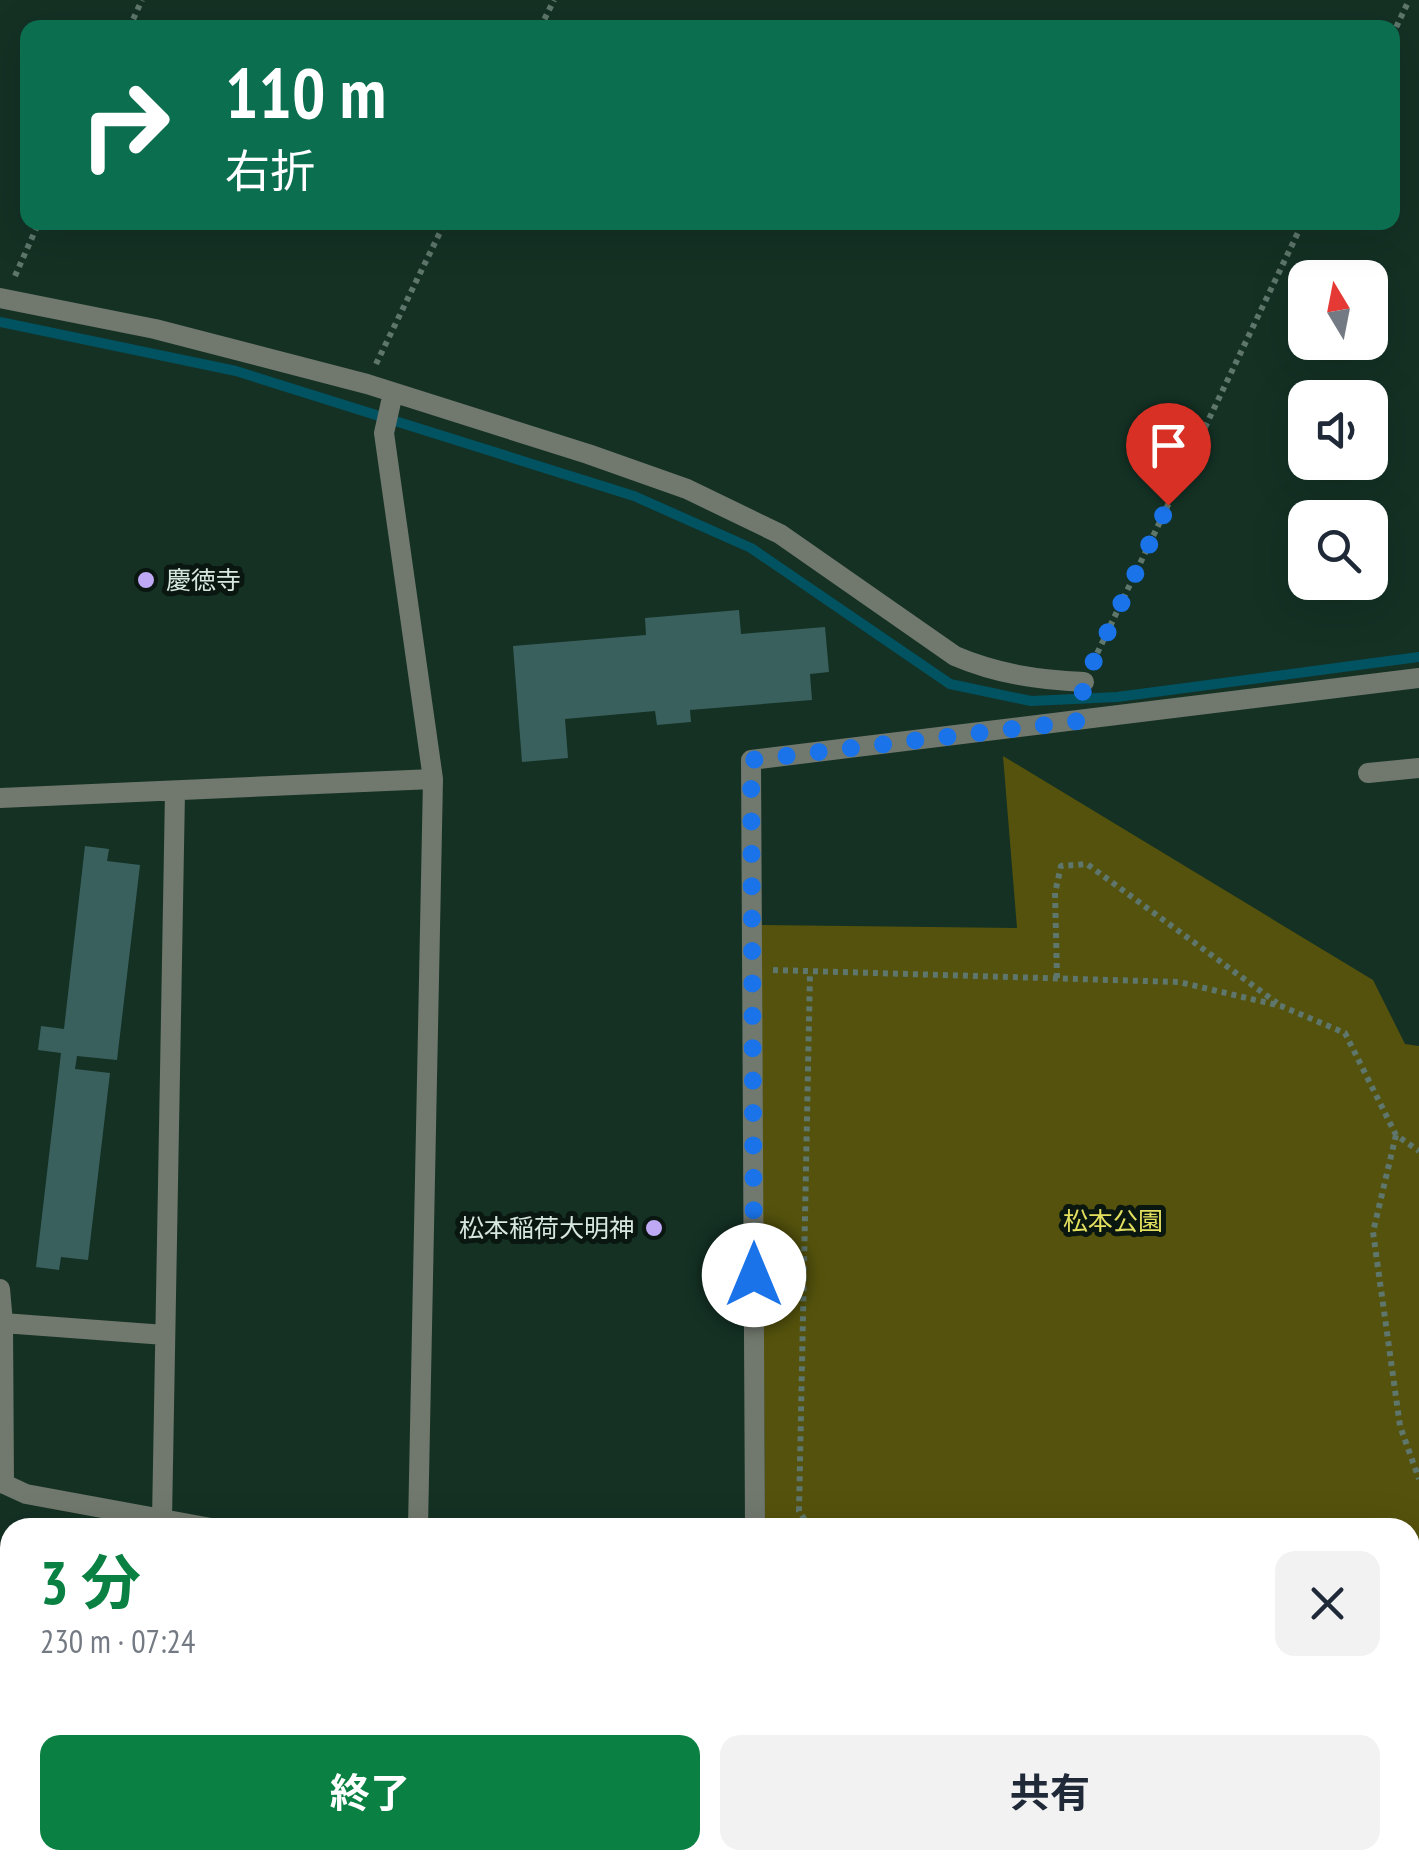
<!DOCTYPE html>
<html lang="ja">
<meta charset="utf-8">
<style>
body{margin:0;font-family:"PT Sans Narrow","Noto Sans JP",sans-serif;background:#f2f2f3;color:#1f2937;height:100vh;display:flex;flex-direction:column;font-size:38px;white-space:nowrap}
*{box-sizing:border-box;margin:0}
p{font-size:32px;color:#747a83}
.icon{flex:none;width:55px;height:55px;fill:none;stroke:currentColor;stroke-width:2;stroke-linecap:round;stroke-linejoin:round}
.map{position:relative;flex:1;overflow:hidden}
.drawer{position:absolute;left:0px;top:1518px;width:1420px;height:352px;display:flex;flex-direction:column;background:#fff;border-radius:30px 30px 0 0;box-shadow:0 10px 40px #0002}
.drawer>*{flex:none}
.guide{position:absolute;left:20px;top:20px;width:1380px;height:210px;border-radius:20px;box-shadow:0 10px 40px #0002;background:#0b6e4f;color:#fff;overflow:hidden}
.needle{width:65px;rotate:350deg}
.controls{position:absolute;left:1288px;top:260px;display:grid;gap:20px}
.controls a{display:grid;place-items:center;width:100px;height:100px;border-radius:20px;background:#fff;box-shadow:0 10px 40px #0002;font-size:50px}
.pin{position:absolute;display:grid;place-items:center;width:85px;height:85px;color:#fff;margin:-102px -42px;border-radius:50% 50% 50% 0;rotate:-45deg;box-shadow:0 0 10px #0007}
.pin .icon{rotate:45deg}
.me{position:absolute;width:110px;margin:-55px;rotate:0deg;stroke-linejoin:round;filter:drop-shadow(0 0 8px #0008)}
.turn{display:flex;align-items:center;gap:35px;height:210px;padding:0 40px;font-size:45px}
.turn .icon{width:130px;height:130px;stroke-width:2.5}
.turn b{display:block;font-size:70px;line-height:85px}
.round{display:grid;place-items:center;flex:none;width:105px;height:105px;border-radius:20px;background:#f2f2f3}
.headline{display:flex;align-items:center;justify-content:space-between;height:170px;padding:0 40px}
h1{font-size:60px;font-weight:700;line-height:75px;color:#0b8043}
.button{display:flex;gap:20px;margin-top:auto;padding:20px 40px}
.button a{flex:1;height:115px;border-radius:20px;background:#0b8043;color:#fff;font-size:40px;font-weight:700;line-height:115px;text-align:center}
.button a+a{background:#f2f2f3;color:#1f2937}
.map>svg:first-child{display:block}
</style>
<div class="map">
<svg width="1419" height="1868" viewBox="0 0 1419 1868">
<rect width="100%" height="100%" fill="#143124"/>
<!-- built -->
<path fill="#143a29" d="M1410 1660H1419V1868H841L843 1860H1410Z"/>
<!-- green -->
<path fill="#54520c" d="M1003 756 1373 980 1405 1044 1419 1046V1640L1410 1641V1528L765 1527 761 925 1017 928Z"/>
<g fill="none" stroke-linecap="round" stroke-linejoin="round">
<!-- stream -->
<path stroke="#025362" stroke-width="10" d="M0 322 236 371 634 496 751 548 950 684 1031 701 1117 697 1419 657"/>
</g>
<!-- building -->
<path fill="#3a605d" d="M739 610 741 634 825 627 829 672 810 674 812 700 690 710 691 722 657 725 655 711 565 719 568 758 522 762 513 646 646 635 645 618Z
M85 846 109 849 107 861 140 865 117 1060 77 1056 75 1069 110 1073 88 1260 61 1257 59 1270 36 1267 61 1053 38 1050 41 1026 64 1029Z
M1410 1792 1419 1793V1868H1153V1860H1410Z
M965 1860H1127V1868H1058L965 1863Z"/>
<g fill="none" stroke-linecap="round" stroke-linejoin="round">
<!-- path -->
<path stroke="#5e766b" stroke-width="6" stroke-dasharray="5 5" stroke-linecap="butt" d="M129 28 142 0
M540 28 554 0
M1392 36 1409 0
M15 276 39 222
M376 364 445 222
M1093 662 1303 222
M773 970 1179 982 1281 1006 1345 1033 1396 1135 1419 1151
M1057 978 1055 893 1061 866 1087 864 1277 1003
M1396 1135 1373 1232 1400 1426 1419 1479
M810 1528 799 1511 810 972
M1410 1556 1419 1554"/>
<!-- minor -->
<path stroke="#71786d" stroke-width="20" d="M0 298 155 329 367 384 588 454 687 489 780 534 955 656C997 674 1039 680 1084 682
M393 393 384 433 433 779 418 1528
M1368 773 1419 768
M0 798 433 779
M0 1289 3 1323 165 1335
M3 1323 4 1484
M0 1482 26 1494 211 1528
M162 1520 175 792
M755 1528 751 760 1419 678
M1410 1641 1419 1640
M495 1868 506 1860"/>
</g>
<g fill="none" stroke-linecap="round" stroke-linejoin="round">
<!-- route -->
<path stroke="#1a73e8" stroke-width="18" stroke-dasharray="0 32.4" d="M754 1275 751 760 1079 721 1084 682 1168 505"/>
</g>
<!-- markers -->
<g fill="#bfa8f4" stroke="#0a1610" stroke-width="4">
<circle cx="146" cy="580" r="10"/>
<circle cx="654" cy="1228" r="10"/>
</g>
<g text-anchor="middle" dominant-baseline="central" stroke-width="10" stroke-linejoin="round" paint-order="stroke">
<!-- poi labels -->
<g font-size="25" fill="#d6e7de" stroke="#0a1610" text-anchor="start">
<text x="166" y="580">慶徳寺</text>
<text x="634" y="1228" text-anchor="end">松本稲荷大明神</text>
</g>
<!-- park labels -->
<g font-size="25" fill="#e3e05f" stroke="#0a1610">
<text x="1113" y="1221">松本公園</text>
</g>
</g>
</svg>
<div class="controls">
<a><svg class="needle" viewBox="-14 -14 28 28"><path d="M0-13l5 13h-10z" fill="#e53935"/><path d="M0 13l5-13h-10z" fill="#747a83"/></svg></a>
<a><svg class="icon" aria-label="sound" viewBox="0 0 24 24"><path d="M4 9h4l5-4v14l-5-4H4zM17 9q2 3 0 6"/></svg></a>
<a><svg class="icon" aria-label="search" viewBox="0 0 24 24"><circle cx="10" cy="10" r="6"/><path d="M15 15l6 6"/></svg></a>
</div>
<div class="pin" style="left:1168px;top:505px;background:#d93025"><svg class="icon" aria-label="arrive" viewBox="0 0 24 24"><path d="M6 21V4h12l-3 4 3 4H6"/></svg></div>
<svg class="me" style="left:754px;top:1275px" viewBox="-20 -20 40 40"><circle r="19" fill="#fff"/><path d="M0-13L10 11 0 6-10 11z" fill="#1a73e8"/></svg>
<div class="guide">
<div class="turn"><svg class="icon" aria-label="right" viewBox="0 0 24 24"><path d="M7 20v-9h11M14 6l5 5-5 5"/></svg><div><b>110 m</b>右折</div></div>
</div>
<section class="drawer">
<div class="headline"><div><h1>3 分</h1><p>230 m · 07:24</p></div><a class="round"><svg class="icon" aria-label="close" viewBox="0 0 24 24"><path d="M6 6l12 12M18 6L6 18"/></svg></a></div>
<div class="button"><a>終了</a><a>共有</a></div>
</section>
</div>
